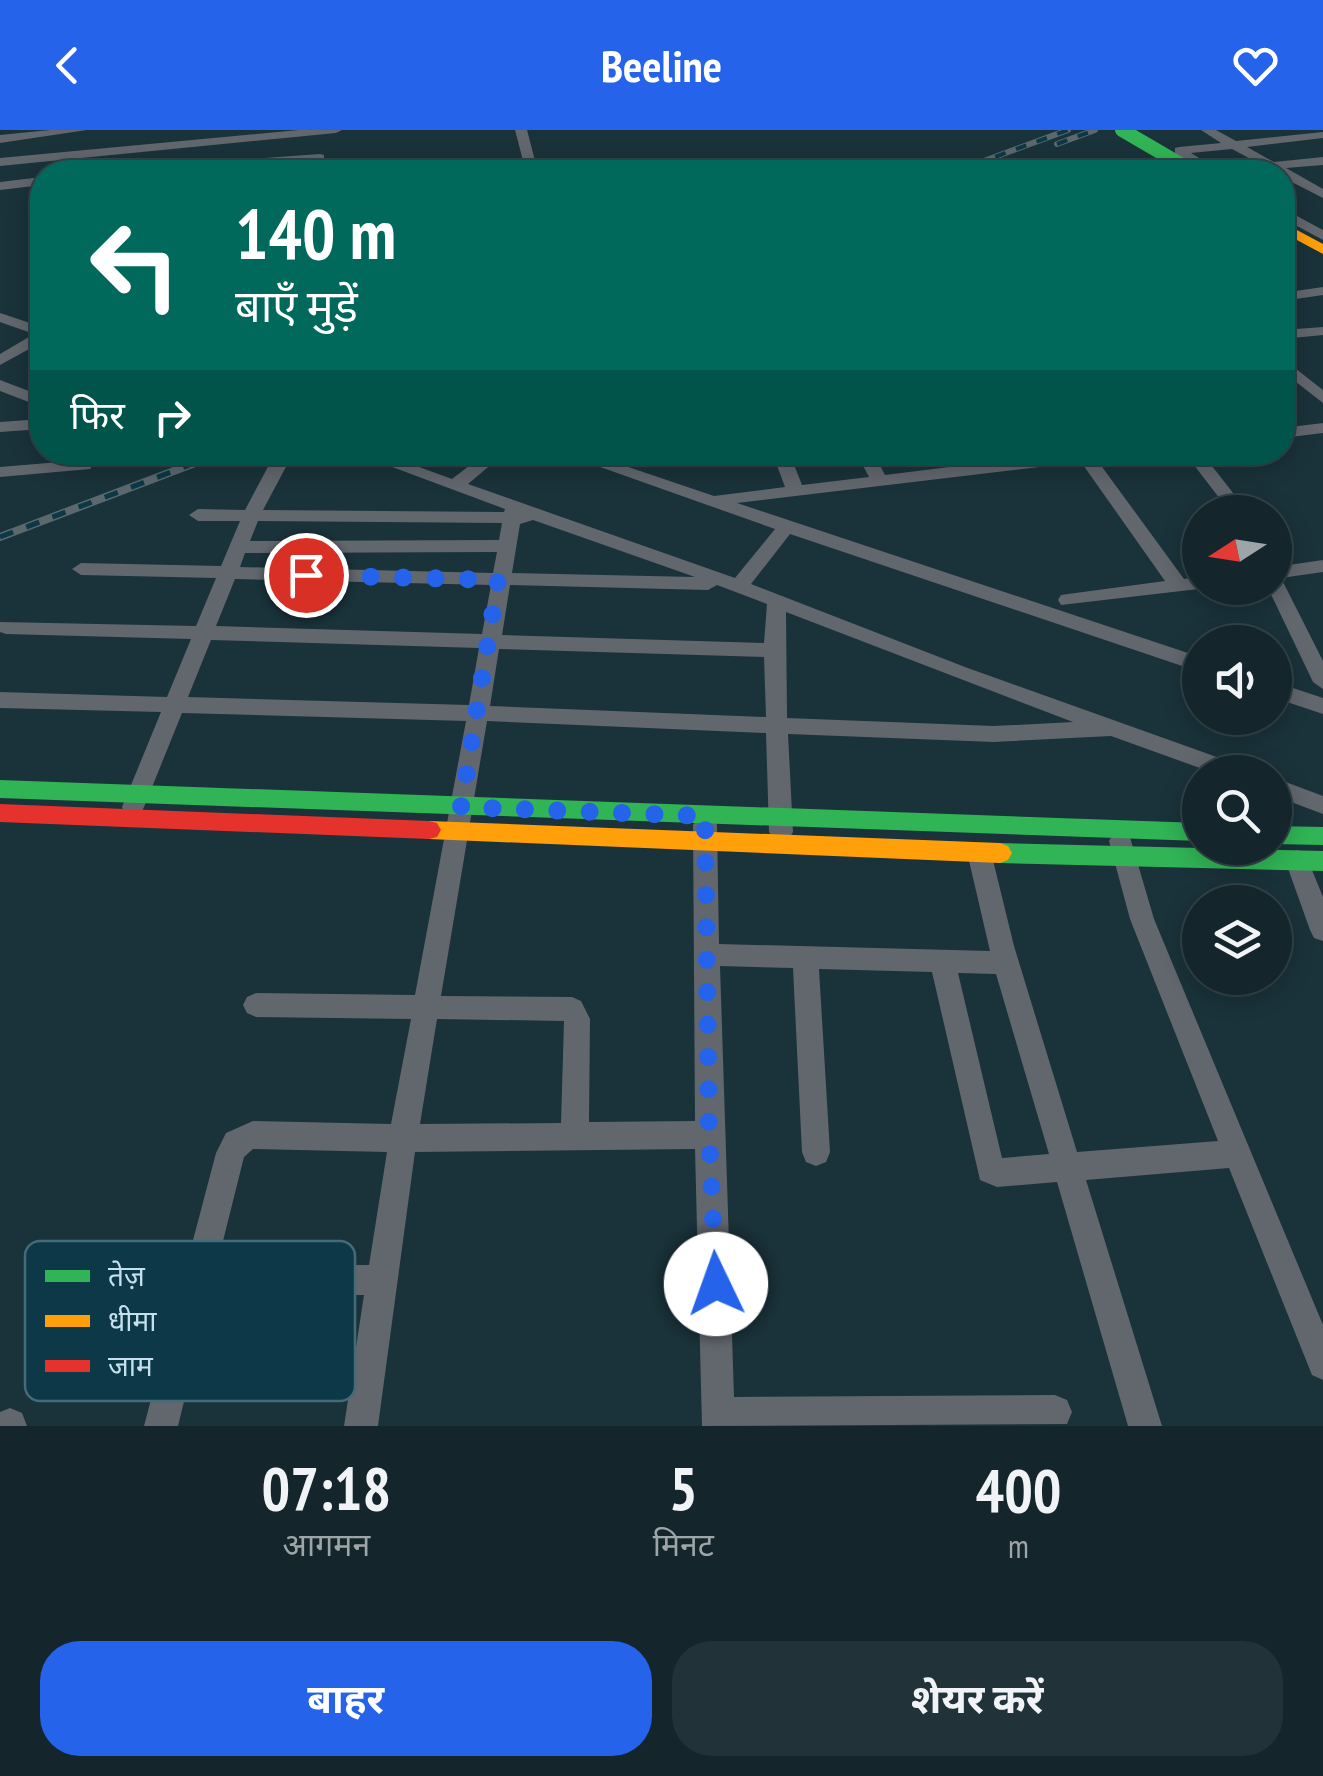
<!DOCTYPE html>
<html lang="hi">
<meta charset="utf-8">
<style>
body{margin:0;font-family:"PT Sans Narrow","Noto Sans Devanagari",sans-serif;background:#213238;color:#f1f3f6;height:100vh;display:flex;flex-direction:column;font-size:38px;white-space:nowrap}
*{box-sizing:border-box;margin:0}
p{font-size:32px;color:#9da5a9}
.icon{flex:none;width:55px;height:55px;fill:none;stroke:currentColor;stroke-width:2;stroke-linecap:round;stroke-linejoin:round}
.map{position:relative;height:1296px;overflow:hidden}
.details{display:flex;flex-direction:column;background:#14262c;flex:1}
.details>*{flex:none}
.banner{position:absolute;left:30px;top:30px;width:1265px;height:305px;border-radius:40px;box-shadow:0 5px 25px #0003,0 0 0 2px #334348;background:#00695c;color:#fff;overflow:hidden}
.needle{width:65px;rotate:258deg}
.fabs{position:absolute;left:1182px;top:365px;display:grid;gap:20px}
.fabs a{display:grid;place-items:center;width:110px;height:110px;border-radius:50%;background:#14262c;box-shadow:0 5px 25px #0003,0 0 0 2px #334348;font-size:50px}
.pin{position:absolute;display:grid;place-items:center;width:85px;height:85px;color:#fff;margin:-42px;border:5px solid #fff;border-radius:50%;box-shadow:0 2px 10px #0007}
.me{position:absolute;width:110px;margin:-55px;rotate:357deg;stroke-linejoin:round;filter:drop-shadow(0 0 8px #0008)}
.turn{display:flex;align-items:center;gap:35px;height:210px;padding:0 40px;font-size:45px}
.turn .icon{width:130px;height:130px;stroke-width:2.5}
.turn b{display:block;font-size:70px;line-height:85px}
.then{display:flex;align-items:center;height:95px;padding:0 40px;background:#0003;gap:20px;font-size:38px}
.eta{display:flex;justify-content:space-evenly;align-items:center;height:170px;text-align:center}
.eta b{font-size:60px;font-weight:700;line-height:70px}
.button{display:flex;gap:20px;margin-top:auto;padding:20px 40px}
.button a{flex:1;height:115px;border-radius:40px;background:#2563eb;color:#fff;font-size:40px;font-weight:700;line-height:115px;text-align:center}
.button a+a{background:#213238;color:#f1f3f6}
header{display:flex;justify-content:space-between;align-items:center;height:130px;padding:0 40px;background:#2563eb;color:#fff;font-size:45px;font-weight:700}
.map>svg:first-child{display:block}
</style>
<header><svg class="icon" aria-label="back" viewBox="0 0 24 24"><path d="M15 5l-7 7 7 7"/></svg>Beeline<svg class="icon" aria-label="heart" viewBox="0 0 24 24"><path d="M12 20l-8-8c-3-5 5-10 8-4 3-6 11-1 8 4z"/></svg></header>
<div class="map">
<svg width="1323" height="1296" viewBox="0 0 1323 1296">
<rect width="100%" height="100%" fill="#1a323a"/>
<g fill="none" stroke-linecap="round" stroke-linejoin="round">
<!-- street -->
<path fill="#62666d" fill-rule="evenodd" d="M50 0H87L0 13V5Z
M299 0H342L336 3 0 36V28Z
M515 0H527L538 42H526Z
M1201 0H1216L1236 11 1323 2V8L1247 17 1274 32 1323 27V35L1286 38 1323 59V68L1282 47V42H1275L1232 19 1191 23 1222 42H1208L1175 24V18L1179 17 1221 13Z
M320 24 324 25V31L173 42H124L130 38Z
M42 47V55L0 60V52Z
M1282 78 1323 100V110L1282 88Z
M1323 157V165L1282 171V163Z
M0 183 42 197V212L0 235V224L34 204 0 192Z
M1323 197V205L1282 209V200Z
M1282 228 1323 260V273L1282 241Z
M0 250 42 266V277L0 261Z
M42 289V299L0 302V292Z
M1323 293V303L1282 308V298Z
M352 322H378L452 349 487 322H506L468 354 735 448 775 399 558 322H584L714 366 785 357 772 322H789L802 355 869 347 856 322H873L885 345 1071 322H1126L1097 330 1184 449 1200 447V458H1207L1061 475 1058 470 1061 465 1068 464 1165 451 1081 332 737 373 1200 527V542L790 404 751 454 965 537 1242 636 1245 642H1211L1111 606 994 612 788 604 793 702 789 709H773L769 702 766 603 487 591 441 866 572 867 581 871 590 889 589 992 695 991 693 695 697 688H713L717 695 719 814 990 821 967 722 971 715H987L991 722 1014 816 1077 1022 1218 1011 1130 789 1109 711 1113 704H1129L1154 789 1323 1195V1250L1312 1245 1229 1038 1086 1050 1162 1296H1128L1057 1052 997 1057 980 1050 932 842 819 839 830 1022 826 1032 816 1036 806 1032 802 1022 793 838 720 836 734 1267 1055 1265 1067 1270 1072 1282 1067 1294 702 1296 695 1019 415 1022 378 1296H344L364 1165H210L178 1296H144L216 1023 226 1003 253 991 391 994 411 889 256 887 247 883 243 875 247 867 256 863 415 865 466 591 182 583 144 677 141 683H125L122 677 161 582 0 578V562L167 567 191 509 6 504 0 502V492L196 496 216 448 81 445 72 439 81 433 221 436 240 391H198L189 385 198 379 245 380 270 333 279 328 288 333 263 380 504 382 505 379ZM533 390 695 447 512 443 520 394ZM258 391 502 393 499 410 250 411ZM497 422 493 443 240 437 245 423ZM235 449 491 455 482 504 216 496ZM510 455 708 460 717 455 767 474 764 513 502 505ZM786 482 1073 592 994 596 787 588ZM211 510 479 518 469 575 188 567ZM499 519 764 527 766 587 490 576ZM958 843 996 844 1049 1024 1002 1028ZM437 889 564 891 561 993 420 994ZM253 1019 387 1022 369 1135H217L244 1027Z
M1184 322H1201L1248 382H1230Z
M84 330 93 335 90 339 0 347V337Z
M1323 430V442L1281 448 1323 531V559L1313 552 1268 458H1275V437Z
M1275 552 1323 568V584L1275 568Z
M1275 648 1323 666V684L1275 666Z
M1297 720 1305 723 1323 767V811L1314 808 1310 800 1285 730 1289 723Z
M10 1278 22 1283 27 1296H0V1282Z"/>
<!-- fast -->
<path fill="#30b455" fill-rule="evenodd" d="M0 650 1200 693V711L0 668Z
M1275 696 1323 697V715L1275 714Z
M1000 713 1323 721V741L1000 733 992 730 988 723 992 716Z"/>
<!-- slow -->
<path fill="#ff9f0a" fill-rule="evenodd" d="M1282 92 1323 114V124L1282 102Z
M429 691 1000 713 1008 716 1012 723 1008 730 1000 733 429 709 421 707 417 700 421 693Z"/>
<!-- jam -->
<path fill="#e5322d" fill-rule="evenodd" d="M0 674 429 691 437 693 441 700 437 707 429 709 0 692Z"/>
<!-- rail-far1 casing -->
<g stroke="#5b686e" stroke-width="6">
<path id="rail-far1" d="M1057 14 1095 0
M954 42 1068 0"/>
</g>
<!-- rail casing -->
<g stroke="#5b686e" stroke-width="8">
<path id="rail" d="M0 407 224 322"/>
</g>
<!-- rail-far1 -->
<use href="#rail-far1" stroke="#0c3848" stroke-width="4" stroke-dasharray="11" stroke-linecap="butt"/>
<!-- rail -->
<use href="#rail" stroke="#0c3848" stroke-width="5" stroke-dasharray="14" stroke-linecap="butt"/>
<!-- fast-bridge -->
<path stroke="#30b455" stroke-width="14" d="M1122 0 1194 42"/>
</g>
<g fill="none" stroke-linecap="round" stroke-linejoin="round">
<!-- route -->
<path stroke="#2563eb" stroke-width="18" stroke-dasharray="0 32.4" d="M306 445 498 450 461 677 705 686 709 1004 716 1154"/>
</g>
<!-- legend -->
<rect x="25" y="1111" width="330" height="160" rx="15" fill="#0c3848" stroke="#446b7a" stroke-width="2.5"/>
<rect x="45" y="1140" width="45" height="12" fill="#30b455"/>
<rect x="45" y="1185" width="45" height="12" fill="#ff9f0a"/>
<rect x="45" y="1230" width="45" height="12" fill="#e5322d"/>
<g font-size="28" fill="#c6e1ed">
<text x="108" y="1156">तेज़</text>
<text x="108" y="1201">धीमा</text>
<text x="108" y="1246">जाम</text>
</g>
</svg>
<div class="fabs">
<a><svg class="needle" viewBox="-14 -14 28 28"><path d="M0-13l5 13h-10z" fill="#e53935"/><path d="M0 13l5-13h-10z" fill="#9da5a9"/></svg></a>
<a><svg class="icon" aria-label="sound" viewBox="0 0 24 24"><path d="M4 9h4l5-4v14l-5-4H4zM17 9q2 3 0 6"/></svg></a>
<a><svg class="icon" aria-label="search" viewBox="0 0 24 24"><circle cx="10" cy="10" r="6"/><path d="M15 15l6 6"/></svg></a>
<a><svg class="icon" aria-label="layers" viewBox="0 0 24 24"><path d="M12 4l9 5-9 5-9-5zM3 14l9 5 9-5"/></svg></a>
</div>
<div class="pin" style="left:306px;top:445px;background:#d93025"><svg class="icon" aria-label="arrive" viewBox="0 0 24 24"><path d="M6 21V4h12l-3 4 3 4H6"/></svg></div>
<svg class="me" style="left:716px;top:1154px" viewBox="-20 -20 40 40"><circle r="19" fill="#fff"/><path d="M0-13L10 11 0 6-10 11z" fill="#2563eb"/></svg>
<div class="banner">
<div class="turn"><svg class="icon" aria-label="left" viewBox="0 0 24 24"><path d="M17 20v-9H6M10 6l-5 5 5 5"/></svg><div><b>140 m</b>बाएँ मुड़ें</div></div>
<div class="then">फिर<svg class="icon" aria-label="right" viewBox="0 0 24 24"><path d="M7 20v-9h11M14 6l5 5-5 5"/></svg></div>
</div>
</div>
<section class="details">
<div class="eta">
<div><b>07:18</b><p>आगमन</p></div>
<div><b>5</b><p>मिनट</p></div>
<div><b>400</b><p>m</p></div>
</div>
<div class="button"><a>बाहर</a><a>शेयर करें</a></div>
</section>
